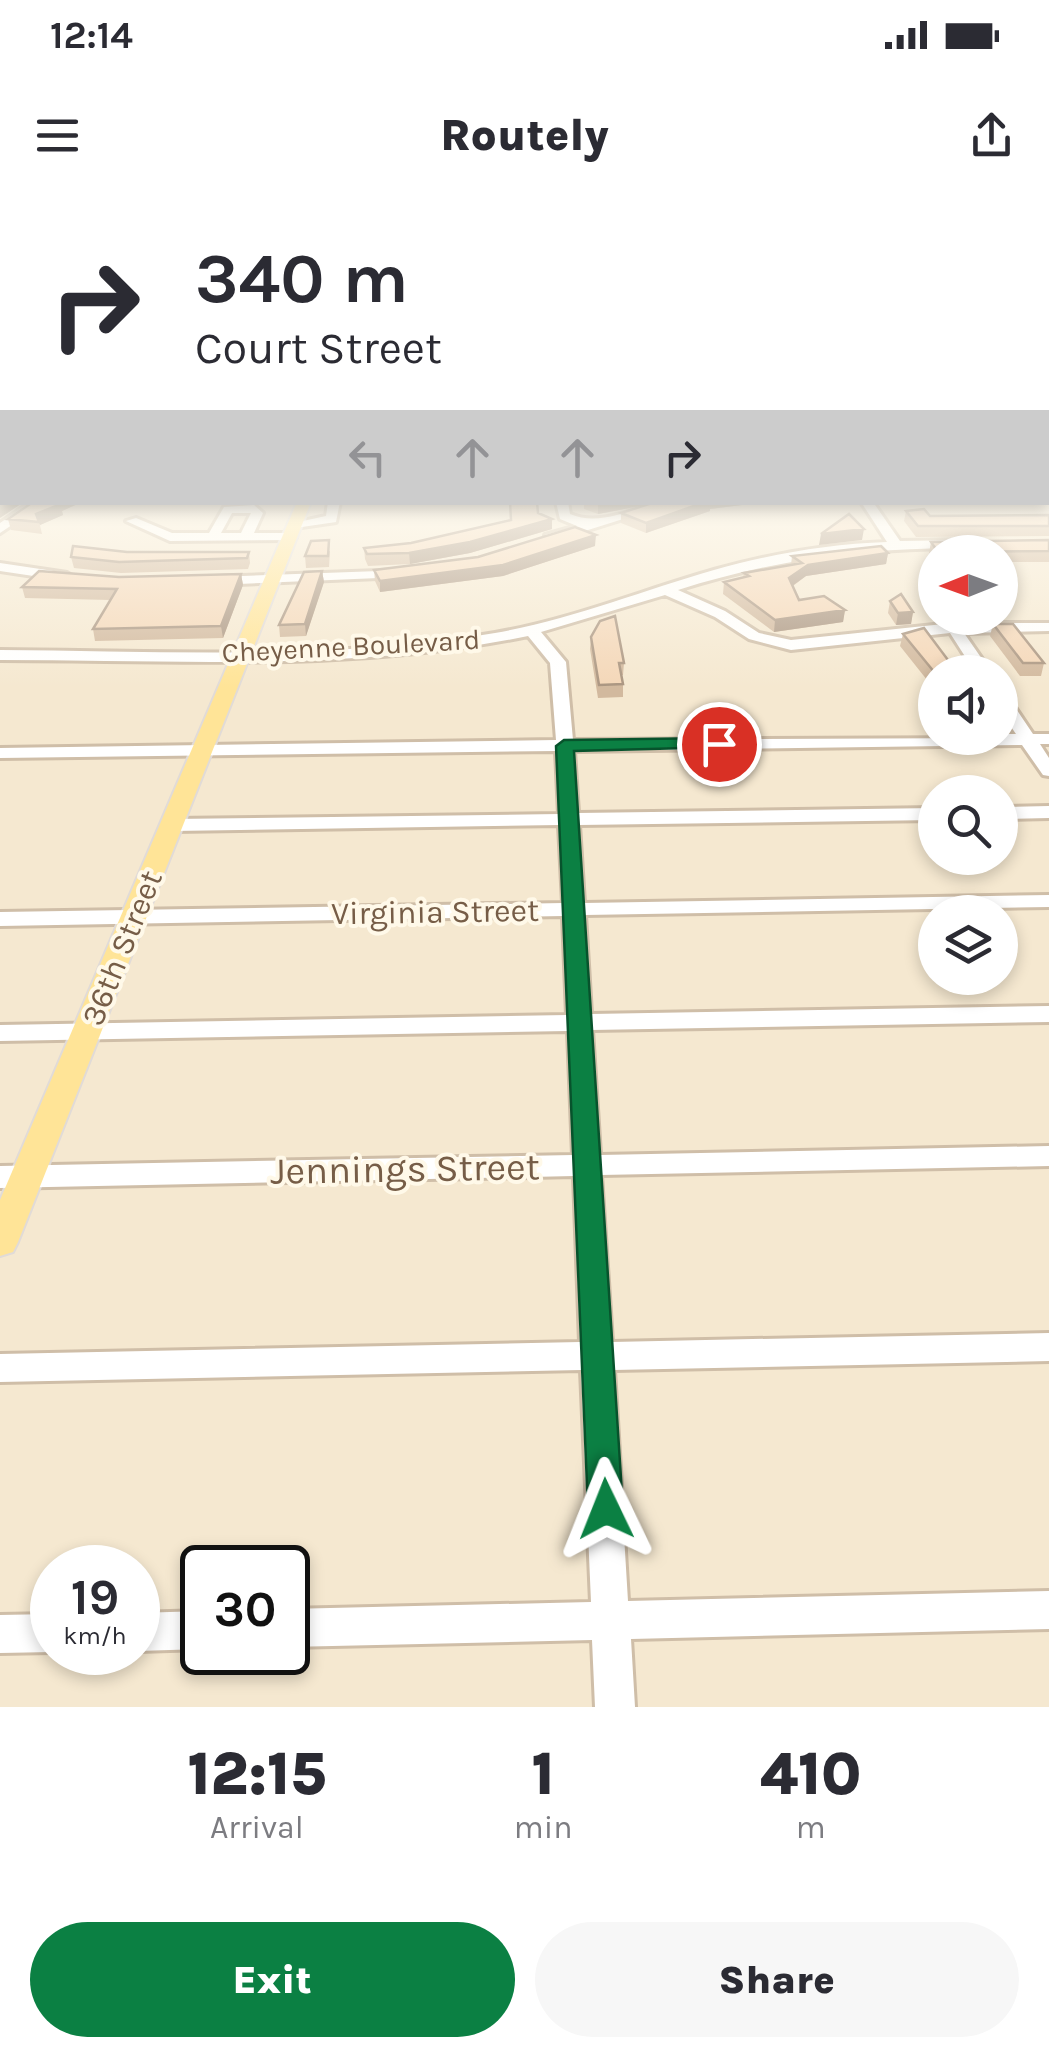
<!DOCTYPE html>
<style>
body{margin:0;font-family:Karla,sans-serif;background:#f7f7f7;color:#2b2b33;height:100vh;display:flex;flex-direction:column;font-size:38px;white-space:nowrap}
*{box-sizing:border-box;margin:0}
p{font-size:32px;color:#7c7c81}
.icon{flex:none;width:55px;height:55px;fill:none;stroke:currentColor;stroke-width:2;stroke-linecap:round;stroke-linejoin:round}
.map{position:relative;height:1507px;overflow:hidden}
.side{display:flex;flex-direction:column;background:#fff;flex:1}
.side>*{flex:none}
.hud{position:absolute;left:0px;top:0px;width:1050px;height:305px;box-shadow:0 5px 15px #0003;background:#fff;color:#2b2b33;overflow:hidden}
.needle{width:65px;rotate:269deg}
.fabs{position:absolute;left:918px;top:335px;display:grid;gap:20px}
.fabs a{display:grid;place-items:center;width:100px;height:100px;border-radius:50%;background:#fff;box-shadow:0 5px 15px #0003;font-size:50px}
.speed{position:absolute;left:30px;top:1345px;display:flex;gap:20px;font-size:50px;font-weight:700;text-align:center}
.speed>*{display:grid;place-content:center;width:130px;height:130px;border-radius:50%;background:#fff;box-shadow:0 5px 15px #0003;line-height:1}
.speed small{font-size:25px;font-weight:400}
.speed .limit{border:5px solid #111;border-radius:15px;background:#fff;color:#111}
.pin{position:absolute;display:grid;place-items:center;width:85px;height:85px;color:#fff;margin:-42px;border:5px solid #fff;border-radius:50%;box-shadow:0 2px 10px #0007}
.me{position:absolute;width:110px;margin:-55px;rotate:358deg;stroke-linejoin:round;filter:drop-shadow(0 0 8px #0008)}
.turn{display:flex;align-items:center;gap:35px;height:210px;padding:0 30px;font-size:45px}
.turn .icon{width:130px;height:130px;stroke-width:2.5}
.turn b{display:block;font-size:70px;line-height:85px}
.lanes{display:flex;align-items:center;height:95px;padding:0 30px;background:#0003;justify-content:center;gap:50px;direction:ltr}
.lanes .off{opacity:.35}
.eta{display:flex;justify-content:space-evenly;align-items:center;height:170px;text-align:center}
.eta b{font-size:60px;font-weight:800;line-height:70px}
.button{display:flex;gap:20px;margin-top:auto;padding:20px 30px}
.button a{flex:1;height:115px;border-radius:60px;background:#0b8043;color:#fff;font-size:40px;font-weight:800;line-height:115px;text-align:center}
.button a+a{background:#f7f7f7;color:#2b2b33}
.status{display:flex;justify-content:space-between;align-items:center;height:70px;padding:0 50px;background:#fff;direction:ltr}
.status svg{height:28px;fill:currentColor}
header{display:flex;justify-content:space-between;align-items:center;height:130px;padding:0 30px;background:#fff;font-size:45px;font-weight:800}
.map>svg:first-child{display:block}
</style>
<div class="status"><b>12:14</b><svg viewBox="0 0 49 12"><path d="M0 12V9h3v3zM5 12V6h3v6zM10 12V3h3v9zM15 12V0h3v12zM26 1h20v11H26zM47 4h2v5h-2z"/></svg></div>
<header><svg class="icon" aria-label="menu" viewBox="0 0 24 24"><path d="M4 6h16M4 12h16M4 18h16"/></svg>Routely<svg class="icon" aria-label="share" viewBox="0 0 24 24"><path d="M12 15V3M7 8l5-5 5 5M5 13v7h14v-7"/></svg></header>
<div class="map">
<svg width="1049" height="1507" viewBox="0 0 1049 1507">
<rect width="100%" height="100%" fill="#fdf6e2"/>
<!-- residential -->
<path fill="#f5e8d0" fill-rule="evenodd" d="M1049 277V1507H0V280L2 302 296 303 279 344 292 346 311 303 1048 302ZM935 352H1000V418H935ZM935 472H1000V538H935ZM935 592H1000V658H935ZM935 712H1000V778H935ZM52 1368H138V1452H52ZM202 1368H288V1452H202Z"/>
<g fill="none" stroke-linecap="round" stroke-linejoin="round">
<!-- minor casing -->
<g stroke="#cfbea8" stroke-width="6">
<path id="minor" d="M31 302H46L0 333V323Z
M328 302H340L336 322 295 328 289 324 326 316Z
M556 302H568L570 314C604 329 640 302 677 302L550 342 545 341V335L577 326 560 319Z
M861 302H873L900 341 961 340 967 344 961 348C863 348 772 360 678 390L725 411 759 433 791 440 953 423H1049V431L964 433 991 472H975L950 433 791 450 749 439 715 417 665 395 541 432 566 462 573 540 1000 538V534H1016L1000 511V493L1006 494 1033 534H1049V544H1040L1049 558V576L1043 575 1022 545 574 551 578 613 935 608V620L579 625 584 703 1049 695V707L585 715 591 814 1049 806V822L592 830 600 955 1049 946V966L601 975 612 1142 1049 1133V1161L614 1170 628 1401 1049 1391V1429L631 1439 635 1507H595L592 1440 288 1447V1409L591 1402 581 1170 0 1182V1154L580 1142 574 976 0 988V966L573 955 568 831 0 841V825L567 815 563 716 0 726V712L563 703 559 625 173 631 163 625 173 619 559 614 556 551 0 558V548L556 540 550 463 528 436C355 472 175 460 0 460V450C164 451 332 461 495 433 570 420 641 391 714 370 771 354 828 344 887 342Z
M254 305 263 313 254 333H290L296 337 294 340 170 341 126 321 136 318 172 333H209L224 307ZM232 313H251L241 333H221Z
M0 363 67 373 74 377 67 381 0 371Z
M407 370V376L402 377 214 385 207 381 214 377Z
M1049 606V618L1000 619V607Z
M202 1411V1449L138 1451V1413Z
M52 1414V1452L0 1453V1415Z"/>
</g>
<!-- major casing -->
<g stroke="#e1dbd7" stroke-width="4">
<path id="major" d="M297 302H311L18 1042 13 1052 0 1056V1000Z"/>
</g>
<!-- minor -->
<use href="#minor" fill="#fff" fill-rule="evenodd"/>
<!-- major -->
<use href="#major" fill="#ffe497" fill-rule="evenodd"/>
</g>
<!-- wall -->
<path fill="#d2b99e" d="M33 302H82L62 311 63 315 40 325 42 334 11 330 8 319Z
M584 302H767L710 309V311L646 333 621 323V313L647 305 598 314 584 309Z
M906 311 930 316 1049 315V336L916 337 904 321Z
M538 313 552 319V329L470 353 410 364 368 366 365 359 364 348 411 343Z
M1049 340V362H1000V352H935V361L929 353 931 342Z
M595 346 503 376 380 392 375 381 374 370 478 357Z
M330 351 329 367 306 368 305 356Z
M127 352H249L250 363 248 369 121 373 74 368 71 357Z
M888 353 886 364 806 376 793 386 799 400 845 410 843 422 774 432 723 394 724 382 743 377 744 373 791 365 792 356Z
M322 371 324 382 306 436 280 437 279 425Z
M241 374 243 385 223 438 95 441 93 429 110 400 25 398 22 387 119 377Z
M890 401 913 412 911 424 896 425 888 413Z
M976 418H998V419H977Z
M993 424 1044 463 1041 476H1020L990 436Z
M903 434 935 472V490L900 446Z
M591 437 624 463 623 475H621L623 484V497L598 498 590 449Z"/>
<!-- shaded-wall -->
<path fill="#ab9681" d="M4 302H24L0 318V305Z
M82 302 62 311 63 315 40 325 36 314 53 303Z
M606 302H661L598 314V304Z
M705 302H767L710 309V311L646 333V323Z
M552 319V329L470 353 410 364 409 353Z
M864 329 862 340 819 345 821 334Z
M596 335 595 346 503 376 380 392V381Z
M888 353 886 364 806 376 788 389 789 378 808 365Z
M322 371 324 382 306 436 305 424Z
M241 374 243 385 223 438 221 426Z
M845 410 843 422 774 432 775 420Z
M913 412 911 424 896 425 898 413Z"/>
<!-- building -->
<path fill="#f4d7b8" stroke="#ab9681" stroke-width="2.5" d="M2 288V302H4L0 305V290Z
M33 302 61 304 36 314 39 322 8 319Z
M510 302H537L538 313 552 319 470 342 409 353 367 354 364 348 411 343 511 320Z
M655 302H705L646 323 621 313Z
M924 309 930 316 1049 315V326H918L906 311Z
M849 314 864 329 821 334Z
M575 327 596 335 503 365 380 381 374 370 478 357Z
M329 340 328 356H305L311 341Z
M1049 340V351L938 352 931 342Z
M73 346 127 352H249L247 358 119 362 71 357Z
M881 346 888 353 808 365 789 378 799 400 824 396 845 410 775 420 724 382 749 376 744 373 802 363 792 356Z
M39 371 119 377 241 374 221 426 93 429 117 389 22 387Z
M322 371 305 424 279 425 304 372Z
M901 394 913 412 898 413 890 401Z
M615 416 624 463H619L623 484 599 485 591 437 600 421Z
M993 424H1013L1044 463H1023Z
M924 428 957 472 935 473 903 434Z"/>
<!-- sky -->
<linearGradient id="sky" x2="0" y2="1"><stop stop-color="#94c4e8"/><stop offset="0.57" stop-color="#fefbf2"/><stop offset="1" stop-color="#fefbf2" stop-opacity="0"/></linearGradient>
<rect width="1049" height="488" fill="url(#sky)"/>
<!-- route -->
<path fill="#0b8043" stroke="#07532c" stroke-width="2.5" d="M719 538 728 544 725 547 574 551 623 1309 618 1321 606 1326 593 1321 588 1309 556 546 564 540Z"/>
<g text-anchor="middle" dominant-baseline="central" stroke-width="8" stroke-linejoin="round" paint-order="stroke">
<!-- far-street labels -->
<g font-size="28" fill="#765d47" stroke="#fff9e9">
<text transform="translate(351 446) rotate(-3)">Cheyenne Boulevard</text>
</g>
<!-- street labels -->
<g font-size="32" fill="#765d47" stroke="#fff9e9">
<text transform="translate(435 712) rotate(-1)">Virginia Street</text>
<text transform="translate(122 748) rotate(-68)">36th Street</text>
</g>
<!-- near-street labels -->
<g font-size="38" fill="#765d47" stroke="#fff9e9">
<text transform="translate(405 969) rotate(-1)">Jennings Street</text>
</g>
</g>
</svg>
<div class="fabs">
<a><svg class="needle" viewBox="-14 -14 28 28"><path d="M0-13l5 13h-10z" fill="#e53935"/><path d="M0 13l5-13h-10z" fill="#7c7c81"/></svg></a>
<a><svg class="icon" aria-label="sound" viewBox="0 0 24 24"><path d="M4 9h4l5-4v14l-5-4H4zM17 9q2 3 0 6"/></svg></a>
<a><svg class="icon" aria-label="search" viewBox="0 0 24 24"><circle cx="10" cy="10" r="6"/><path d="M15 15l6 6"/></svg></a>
<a><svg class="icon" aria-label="layers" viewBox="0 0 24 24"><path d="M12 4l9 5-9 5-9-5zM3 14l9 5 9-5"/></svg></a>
</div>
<div class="speed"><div>19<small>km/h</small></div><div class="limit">30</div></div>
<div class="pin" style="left:719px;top:544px;background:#d93025"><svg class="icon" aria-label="arrive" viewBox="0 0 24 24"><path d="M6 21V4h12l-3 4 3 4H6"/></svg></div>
<svg class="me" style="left:606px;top:1309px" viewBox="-20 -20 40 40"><path d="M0-17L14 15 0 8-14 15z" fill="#0b8043" stroke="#fff" stroke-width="4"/></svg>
<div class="hud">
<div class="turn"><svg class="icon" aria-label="right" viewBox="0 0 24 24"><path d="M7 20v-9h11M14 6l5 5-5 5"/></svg><div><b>340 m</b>Court Street</div></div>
<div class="lanes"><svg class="icon off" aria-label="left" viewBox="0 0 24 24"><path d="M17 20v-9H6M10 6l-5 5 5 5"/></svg><svg class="icon off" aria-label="ahead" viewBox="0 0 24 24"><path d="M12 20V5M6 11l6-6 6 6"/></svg><svg class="icon off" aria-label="ahead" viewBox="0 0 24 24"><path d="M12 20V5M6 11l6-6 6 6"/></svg><svg class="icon" aria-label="right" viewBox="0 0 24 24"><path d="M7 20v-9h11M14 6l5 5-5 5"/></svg></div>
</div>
</div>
<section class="side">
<div class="eta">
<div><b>12:15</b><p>Arrival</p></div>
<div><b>1</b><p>min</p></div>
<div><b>410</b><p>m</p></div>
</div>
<div class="button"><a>Exit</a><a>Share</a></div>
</section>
